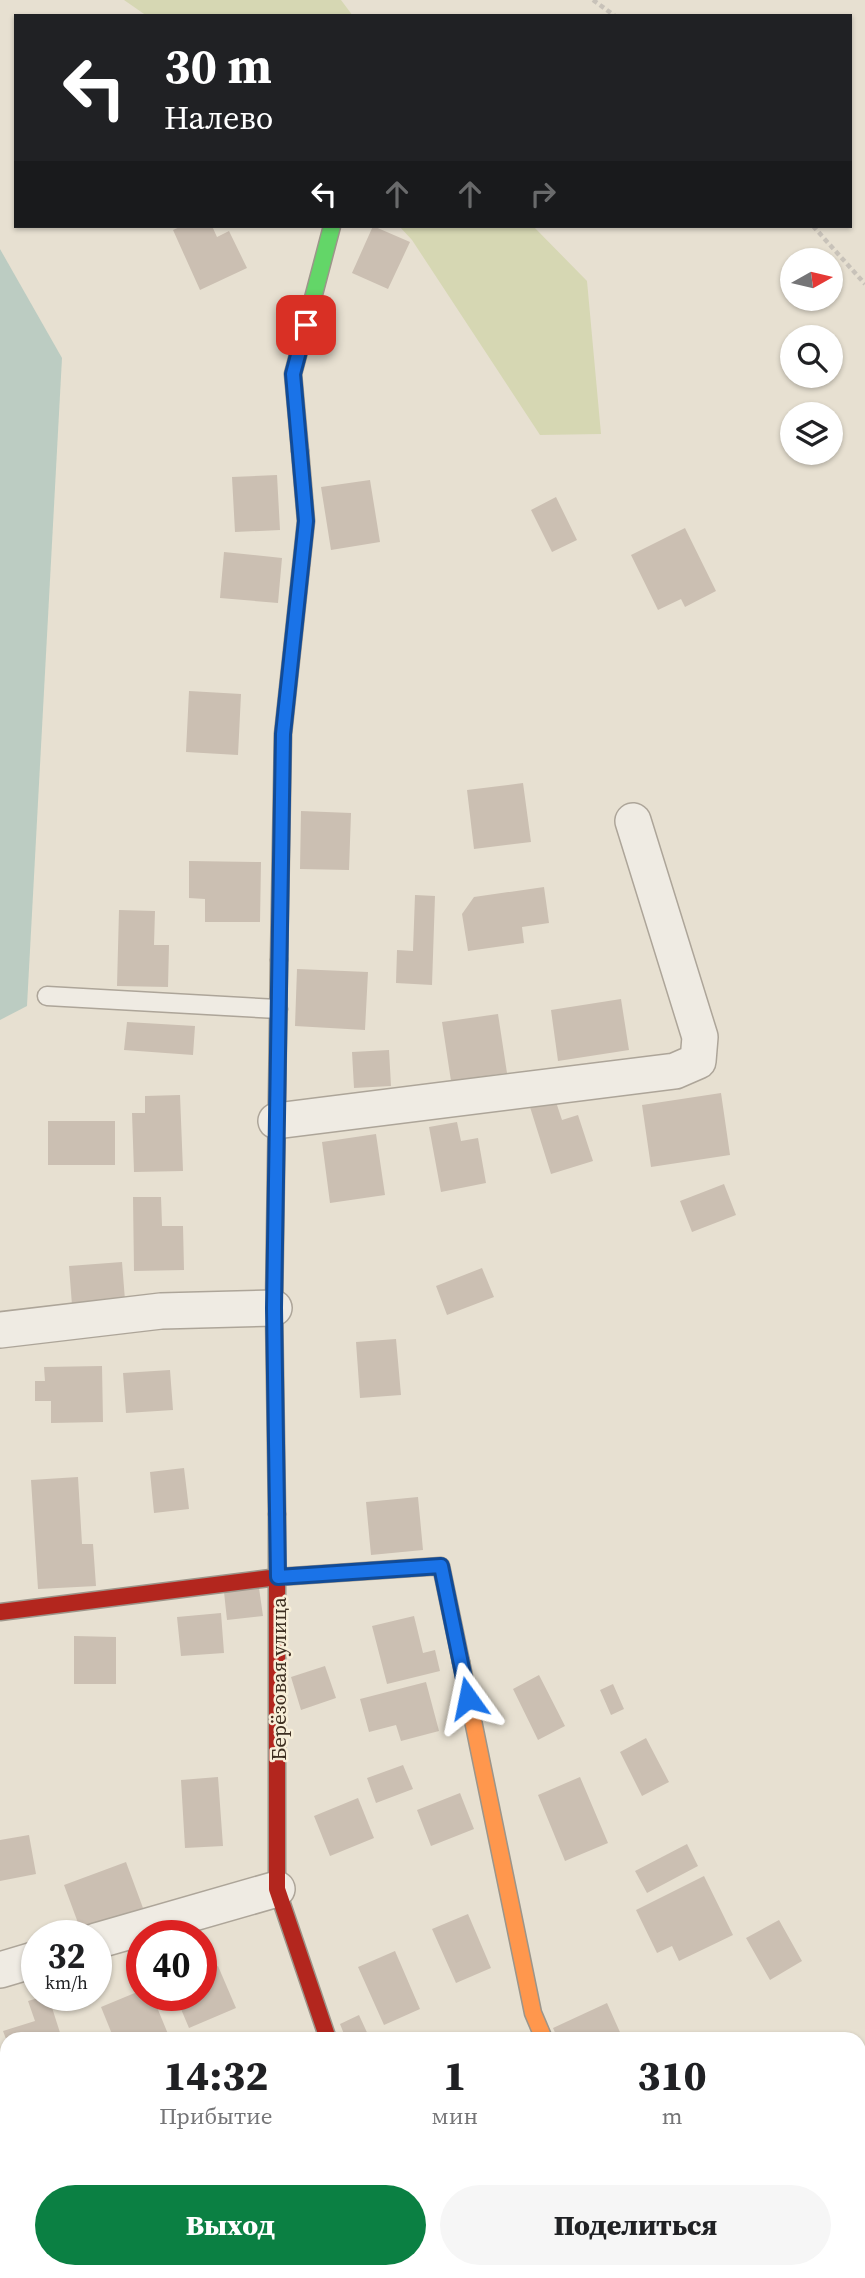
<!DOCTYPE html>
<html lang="ru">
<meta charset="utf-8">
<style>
body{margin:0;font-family:"Source Serif 4",serif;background:#f6f6f6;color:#202124;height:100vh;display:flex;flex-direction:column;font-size:26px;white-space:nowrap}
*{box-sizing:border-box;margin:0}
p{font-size:23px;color:#757577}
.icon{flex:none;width:38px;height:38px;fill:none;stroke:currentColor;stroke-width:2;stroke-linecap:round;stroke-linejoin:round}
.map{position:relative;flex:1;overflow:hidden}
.details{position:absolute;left:0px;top:2032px;width:866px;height:247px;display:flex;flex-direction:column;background:#fff;border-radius:21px 21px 0 0;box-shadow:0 2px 5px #0004}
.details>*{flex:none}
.hud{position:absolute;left:14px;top:14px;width:838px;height:214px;border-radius:0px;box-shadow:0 2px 5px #0004;background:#202124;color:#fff;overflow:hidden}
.needle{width:46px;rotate:82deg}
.fabs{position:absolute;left:780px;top:248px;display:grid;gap:14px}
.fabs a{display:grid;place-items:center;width:63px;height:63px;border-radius:50%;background:#fff;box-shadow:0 2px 5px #0004;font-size:35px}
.speed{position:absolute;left:21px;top:1920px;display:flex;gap:14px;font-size:35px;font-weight:700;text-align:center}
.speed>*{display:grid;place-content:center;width:91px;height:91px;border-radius:50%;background:#fff;box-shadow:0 2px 5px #0004;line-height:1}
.speed small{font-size:18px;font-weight:400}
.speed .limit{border:10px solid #d22;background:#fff;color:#111}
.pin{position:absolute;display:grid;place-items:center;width:60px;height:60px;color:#fff;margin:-30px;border-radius:14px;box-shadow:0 4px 10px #0006}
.me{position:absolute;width:77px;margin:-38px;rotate:348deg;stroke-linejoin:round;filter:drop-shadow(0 0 5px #0008)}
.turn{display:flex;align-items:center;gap:24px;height:147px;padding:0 35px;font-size:32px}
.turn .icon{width:91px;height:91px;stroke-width:2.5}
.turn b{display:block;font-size:49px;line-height:60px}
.lanes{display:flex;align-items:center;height:66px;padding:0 35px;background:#0003;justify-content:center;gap:35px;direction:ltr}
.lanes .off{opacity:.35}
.eta{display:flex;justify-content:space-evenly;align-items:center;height:119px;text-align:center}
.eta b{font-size:42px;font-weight:800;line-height:49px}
.primary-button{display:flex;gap:14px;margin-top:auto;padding:14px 35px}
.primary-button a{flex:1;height:80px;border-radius:42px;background:#0b8043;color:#fff;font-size:28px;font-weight:800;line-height:80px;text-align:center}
.primary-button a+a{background:#f6f6f6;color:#202124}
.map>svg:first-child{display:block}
</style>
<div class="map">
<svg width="865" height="2278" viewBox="0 0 865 2278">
<rect width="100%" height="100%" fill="#e7e0d1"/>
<!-- green -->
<path fill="#d6d7b3" d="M124 0H341L353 16H147Z
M399 226H533L587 281 601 434 540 435 412 240Z"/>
<!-- water -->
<path fill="#bcccc2" d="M0 249 62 358 27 1006 0 1020Z"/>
<!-- building -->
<path fill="#cbbfb2" d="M182 226H212L217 237 229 231 247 268 200 290 173 230Z
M373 226 410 242 388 289 352 273Z
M277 475 280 530 235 532 232 477Z
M370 480 380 542 331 550 321 487Z
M556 497 577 540 552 552 531 510Z
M685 528 716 591 685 607 681 599 658 610 631 555Z
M224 552 282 558 278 603 220 598Z
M189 691 241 694 238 755 186 752Z
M523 783 531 842 474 849 467 790Z
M301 811 351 813 349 870 300 869Z
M189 861 261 862 260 922H205V899L189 898Z
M544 887 549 923 522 927 524 943 468 951 462 914 474 897Z
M415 895 435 896 432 985 396 983 397 950 413 951Z
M119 910 155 911 154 945H169L168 987 117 986Z
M297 969 368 972 365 1030 295 1026Z
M621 999 629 1050 558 1061 551 1010Z
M498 1014 507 1073 451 1081 442 1022Z
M127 1022 195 1026 193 1055 124 1050Z
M389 1050 391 1086 354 1088 352 1052Z
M721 1093 730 1155 651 1167 642 1105Z
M180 1095 183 1171 134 1172 132 1113H145V1096Z
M555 1099 562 1120 578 1115 593 1161 551 1174 530 1107Z
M48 1121H115V1165H48Z
M457 1122 461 1141 478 1138 486 1183 441 1192 429 1127Z
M376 1134 385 1195 330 1203 322 1142Z
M724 1184 736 1215 692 1232 680 1201Z
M133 1197H161L162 1226H183L184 1270 134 1271Z
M122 1262 125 1300 72 1305 69 1266Z
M482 1268 494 1297 447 1315 436 1286Z
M396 1339 401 1395 360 1398 356 1342Z
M102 1366 103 1422 51 1423V1401H35V1381H45L44 1367Z
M170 1370 173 1410 126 1413 123 1373Z
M184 1468 189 1509 154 1513 150 1472Z
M78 1477 82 1544H93L96 1586 38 1589 31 1480Z
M418 1497 423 1550 371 1555 366 1502Z
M259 1588 263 1616 227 1620 224 1592Z
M221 1613 224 1653 181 1656 177 1617Z
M414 1616 423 1653 435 1650 440 1671 387 1684 372 1626Z
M74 1636 116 1637V1684H74Z
M325 1666 336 1698 301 1710 291 1677Z
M539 1675 565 1726 538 1740 513 1689Z
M426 1682 439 1731 401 1741 396 1725 369 1732 360 1699Z
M613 1684 624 1709 611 1715 600 1690Z
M646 1738 669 1782 642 1796 620 1752Z
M403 1765 413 1789 376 1803 367 1778Z
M218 1777 223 1846 185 1848 181 1780Z
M580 1777 608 1843 565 1861 538 1795Z
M460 1793 474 1829 431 1846 417 1810Z
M358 1798 374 1838 330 1856 314 1816Z
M29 1835 36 1874 0 1881V1840Z
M687 1844 698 1866 647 1893 635 1871Z
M126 1862 143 1908 81 1931 64 1885Z
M704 1876 733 1935 679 1961 672 1946 657 1953 636 1910Z
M468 1914 491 1968 456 1983 432 1929Z
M779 1920 802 1961 770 1980 746 1938Z
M395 1951 420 2009 384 2025 358 1967Z
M218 1966 236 2008 189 2028 175 1995H201V1973Z
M142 1990V1995H152L168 2034 156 2039H114L101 2007Z
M48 1995 62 2039H6L3 2031 35 2021 28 2001Z
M607 2003 623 2039H558L553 2028Z
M359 2015 370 2039H346L340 2024Z
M865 2119V2153L859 2148V2126Z
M568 2272H606L609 2278H563L561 2274Z"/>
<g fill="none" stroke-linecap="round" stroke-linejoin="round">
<!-- lane casing -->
<g stroke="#ada599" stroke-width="21">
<path id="lane" d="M47 996 278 1009"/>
</g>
<!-- street casing -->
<g stroke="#ada599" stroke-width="38">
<path id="street" d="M276 1121 675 1071 698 1061 700 1037 633 821
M0 1330 161 1311 274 1308
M96 1941 277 1889
M0 1970 37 1959
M409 2272 411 2278
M657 2272 660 2278
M110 2278 125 2272"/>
</g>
<!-- fast casing -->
<g stroke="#9c958a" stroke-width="19">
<path id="fast" d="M300 451 293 374 332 226
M277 1514 274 1308 279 960"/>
</g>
<!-- slow casing -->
<g stroke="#9c958a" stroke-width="19">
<path id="slow" d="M279 960 283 734 306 521 300 451
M461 1662 533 2013 544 2039"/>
</g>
<!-- jam casing -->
<g stroke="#9c958a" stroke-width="19">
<path id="jam" d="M277 1514V1889L328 2039
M0 1612 278 1577 441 1566 461 1662"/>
</g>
<!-- path -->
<path stroke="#c8c2b9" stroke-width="4.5" stroke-dasharray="5 3.5" stroke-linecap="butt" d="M593 0 615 16
M813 226 865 284"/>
<!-- lane -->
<use href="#lane" stroke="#efebe3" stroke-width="18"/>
<!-- street -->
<use href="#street" stroke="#efebe3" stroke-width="35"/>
<!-- fast -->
<use href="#fast" stroke="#63d668" stroke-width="16"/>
<!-- slow -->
<use href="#slow" stroke="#ff974d" stroke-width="16"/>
<!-- jam -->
<use href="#jam" stroke="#b3261e" stroke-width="16"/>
</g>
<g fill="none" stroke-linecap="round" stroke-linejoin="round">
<!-- route casing -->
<g stroke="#114b97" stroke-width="18">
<path id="route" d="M306 325 293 374 306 521 283 734 274 1308 278 1577 441 1566 468 1698"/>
</g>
<!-- route -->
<use href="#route" stroke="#1a73e8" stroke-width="12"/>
</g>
<g text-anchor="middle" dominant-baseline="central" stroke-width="5" stroke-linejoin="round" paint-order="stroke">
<!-- street labels -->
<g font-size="21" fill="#3d2e20" stroke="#f7eed8">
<text transform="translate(278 1679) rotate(-90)">Берёзовая улица</text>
</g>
</g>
</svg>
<div class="fabs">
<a><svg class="needle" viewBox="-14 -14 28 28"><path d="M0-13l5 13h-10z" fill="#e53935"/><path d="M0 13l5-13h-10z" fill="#757577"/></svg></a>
<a><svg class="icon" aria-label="search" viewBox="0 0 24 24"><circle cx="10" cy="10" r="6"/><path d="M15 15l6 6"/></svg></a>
<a><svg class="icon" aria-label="layers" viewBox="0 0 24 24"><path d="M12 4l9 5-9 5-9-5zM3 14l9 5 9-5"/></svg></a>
</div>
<div class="speed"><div>32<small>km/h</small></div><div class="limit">40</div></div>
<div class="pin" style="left:306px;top:325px;background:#d93025"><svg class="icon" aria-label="arrive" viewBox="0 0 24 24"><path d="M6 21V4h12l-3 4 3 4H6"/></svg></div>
<svg class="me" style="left:468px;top:1698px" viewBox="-20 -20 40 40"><path d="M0-17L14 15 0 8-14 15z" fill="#1a73e8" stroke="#fff" stroke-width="4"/></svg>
<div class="hud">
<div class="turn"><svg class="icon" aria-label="left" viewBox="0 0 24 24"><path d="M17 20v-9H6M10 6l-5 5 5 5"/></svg><div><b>30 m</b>Налево</div></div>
<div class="lanes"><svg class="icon" aria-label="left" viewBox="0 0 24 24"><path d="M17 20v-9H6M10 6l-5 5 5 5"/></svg><svg class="icon off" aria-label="ahead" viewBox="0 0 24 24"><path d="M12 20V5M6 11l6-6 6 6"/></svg><svg class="icon off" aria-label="ahead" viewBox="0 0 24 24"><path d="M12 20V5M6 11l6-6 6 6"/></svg><svg class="icon off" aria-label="right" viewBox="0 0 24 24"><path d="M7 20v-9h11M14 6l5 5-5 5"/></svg></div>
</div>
<section class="details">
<div class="eta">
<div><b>14:32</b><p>Прибытие</p></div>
<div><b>1</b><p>мин</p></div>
<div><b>310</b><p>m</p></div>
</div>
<div class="primary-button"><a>Выход</a><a>Поделиться</a></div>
</section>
</div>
